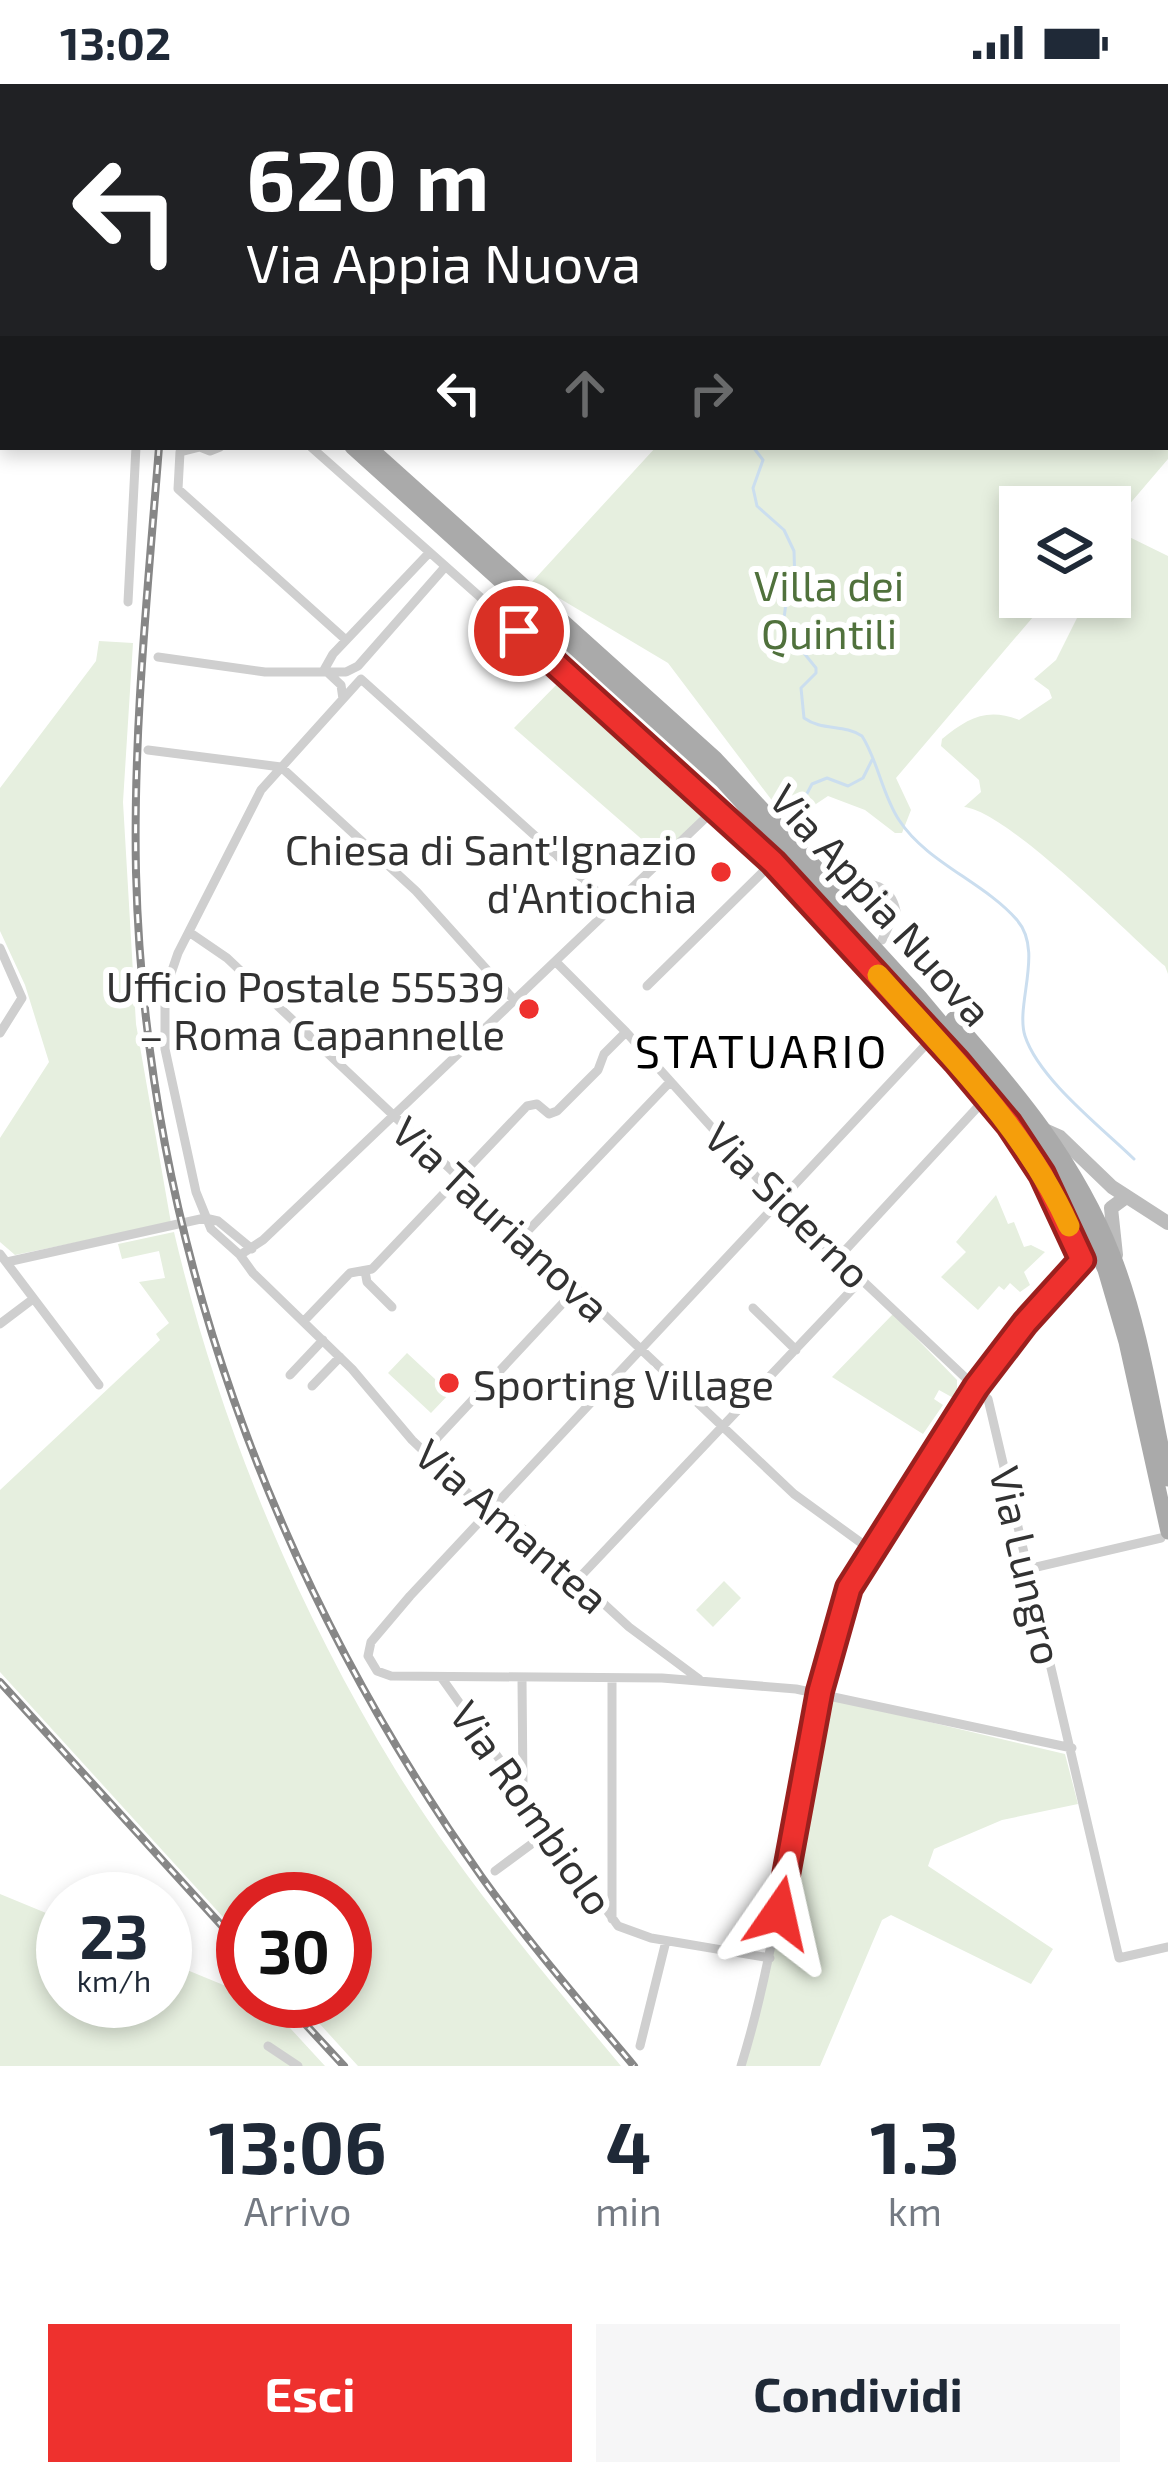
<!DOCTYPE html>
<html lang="it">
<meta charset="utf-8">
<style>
body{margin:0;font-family:"Exo 2",sans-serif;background:#f6f6f7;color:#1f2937;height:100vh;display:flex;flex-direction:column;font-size:45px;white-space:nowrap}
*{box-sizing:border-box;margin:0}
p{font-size:39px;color:#747a83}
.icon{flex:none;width:66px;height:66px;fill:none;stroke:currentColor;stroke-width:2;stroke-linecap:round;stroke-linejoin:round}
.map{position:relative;height:1982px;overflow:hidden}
.sheet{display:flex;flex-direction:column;background:#fff;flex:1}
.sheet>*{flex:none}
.hud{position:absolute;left:0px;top:0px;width:1170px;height:366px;box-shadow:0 6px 18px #0003;background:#202124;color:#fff;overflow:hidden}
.buttons{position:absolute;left:999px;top:402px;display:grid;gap:24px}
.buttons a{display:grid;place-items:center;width:132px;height:132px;border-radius:0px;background:#fff;box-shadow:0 6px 18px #0003;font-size:60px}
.speed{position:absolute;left:36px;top:1788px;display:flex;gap:24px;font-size:60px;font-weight:700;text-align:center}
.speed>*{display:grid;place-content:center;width:156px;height:156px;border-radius:50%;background:#fff;box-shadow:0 6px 18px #0003;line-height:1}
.speed small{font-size:30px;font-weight:400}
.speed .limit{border:18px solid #d22;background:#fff;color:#111}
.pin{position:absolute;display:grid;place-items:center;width:102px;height:102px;color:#fff;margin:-51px;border:6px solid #fff;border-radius:50%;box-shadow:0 3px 12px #0007}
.me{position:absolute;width:132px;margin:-66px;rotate:11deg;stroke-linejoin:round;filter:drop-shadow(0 0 9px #0008)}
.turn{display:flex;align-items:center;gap:42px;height:252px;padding:0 48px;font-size:54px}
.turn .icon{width:156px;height:156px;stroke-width:2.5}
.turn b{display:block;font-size:84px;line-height:102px}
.lanes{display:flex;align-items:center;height:114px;padding:0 48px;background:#0003;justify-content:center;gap:60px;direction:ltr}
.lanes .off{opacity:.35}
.eta{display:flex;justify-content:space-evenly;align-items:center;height:204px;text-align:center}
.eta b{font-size:72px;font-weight:700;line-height:84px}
.cta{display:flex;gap:24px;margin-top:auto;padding:24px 48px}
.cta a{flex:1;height:138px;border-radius:0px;background:#ee312e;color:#fff;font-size:48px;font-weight:700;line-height:138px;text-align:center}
.cta a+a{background:#f6f6f7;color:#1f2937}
.status{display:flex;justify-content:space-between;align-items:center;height:84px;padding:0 60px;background:#fff;direction:ltr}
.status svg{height:33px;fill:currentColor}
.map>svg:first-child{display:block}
</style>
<div class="status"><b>13:02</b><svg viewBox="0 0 49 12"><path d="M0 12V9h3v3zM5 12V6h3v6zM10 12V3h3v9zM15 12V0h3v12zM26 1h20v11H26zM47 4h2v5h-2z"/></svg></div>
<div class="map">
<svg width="1168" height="1982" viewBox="0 0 1168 1982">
<rect width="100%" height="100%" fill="#fff"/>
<!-- green -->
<path fill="#e6efdf" d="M992 0H1168V375L1110 443V423H1020V513H1050L896 694 911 726 902 749H895L865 726 828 712 810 724 795 747 668 579 532 498 656 363H1167V3H989Z
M1119 448 1168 472V890L1165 882C1126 848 1007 727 964 723L981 708 979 696 941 662 942 655C967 635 986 623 1019 636L1052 614 1049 606 1034 595 1056 576 1077 534 1068 513H1110V466Z
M99 557 133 559 123 718 136 940 171 1139 15 1171 0 1158V1054L49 978 25 901 0 847V704L96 577Z
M563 594 710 726 661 772 514 644Z
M996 1111 1008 1140 1014 1138 1024 1163 1031 1161 1045 1168 1024 1188 1030 1201 1020 1208 1010 1199 1004 1206 999 1202 978 1226 941 1193 966 1168 956 1158Z
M174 1148C218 1336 294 1519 395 1685 460 1791 542 1887 621 1982H358L299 1917H345V1815H243V1855L0 1588V1406L160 1256 156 1250 169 1239 139 1198 165 1194 159 1167 122 1175 118 1160Z
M893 1230 957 1296V1316L939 1306 934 1315 943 1321 923 1350 832 1293Z
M407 1269 450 1309 431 1329 388 1289Z
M724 1497 741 1514 713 1543 696 1526Z
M824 1613 1065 1670 1078 1720 1002 1736 934 1765 928 1782 1053 1865 1031 1900 891 1831 882 1836 820 1982H745Z
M0 1810 63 1836V1917H165V1877L243 1909V1917L267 1919 325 1982H0Z"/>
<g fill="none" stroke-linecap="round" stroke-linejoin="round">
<!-- stream -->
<path stroke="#cbdeef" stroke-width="3" d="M349 0 351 3
M753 363 763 376 753 404 757 422 784 446 794 467 795 502 786 519 784 534 791 553 816 584V589L801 604 804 634C822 647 844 640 862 652 878 677 882 710 899 736 927 779 984 798 1017 836 1044 867 1015 920 1025 952 1039 995 1101 1043 1134 1075
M794 716 803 717 812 700 827 694 848 702 863 694 872 676"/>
<!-- minor -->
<path stroke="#cfcfcf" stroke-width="9" d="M220 363 210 367 200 363 180 368 178 405 346 556
M311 363 717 723 808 815 1009 1040 1058 1119 1081 1176
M128 518 136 363
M158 573 265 588H346L358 582 445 483
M324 586 333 570 428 470
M325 586 341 601 343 615
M361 595 261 706 178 869 165 907V965L196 1108 211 1145 240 1171 263 1156 717 723
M361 595 614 823
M148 666 281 683 416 807 515 917
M831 796C859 801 888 792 896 827L882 856
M832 824 859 799
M189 848 227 874 794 1410 871 1466
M0 864 22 914 0 949
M557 879 626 948 778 1117 988 1315 1119 1874 1168 1863
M647 902 773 778
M933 953 410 1512 371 1558 368 1572 377 1587 391 1592 662 1594 796 1605 1072 1664
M205 1134 218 1137 252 1165
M522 1153 670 998
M0 1170 99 1301
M240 1171 253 1189 352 1285 412 1356 473 1414 510 1433 629 1543 699 1595
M838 1174 987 1013
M7 1178 205 1134
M365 1187 367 1198 392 1223
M753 1224 796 1266
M304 1237 350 1189 372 1185 527 1022 537 1020 549 1030 557 1027 598 986 604 970 626 948
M0 1240 33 1215
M290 1291 323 1256
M312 1302 340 1273
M424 1368 577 1204
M1028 1485 1161 1454
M579 1494 862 1195
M441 1593 618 1842 651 1854 770 1874
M612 1594V1835
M522 1595 523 1705
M495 1787 552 1745
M268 1962 298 1982
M640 1962 666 1857
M741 1982C788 1831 794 1666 844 1519 857 1479 886 1444 909 1409 964 1324 1012 1250 1082 1175"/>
<!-- secondary -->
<path stroke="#bcbcbc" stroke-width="14" d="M1042 1045 1060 1053 1112 1103 1168 1139
M1116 1171 1111 1124 1126 1113"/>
<!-- primary -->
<path stroke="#aaa" stroke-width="15" d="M0 30 3 33
M0 44 3 47
M352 363 722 697 919 912 1031 1046 1070 1108 1105 1186 1126 1258 1168 1448
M369 363 715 674 837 806
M953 935C1018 1008 1077 1079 1113 1171 1141 1242 1152 1321 1168 1395"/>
<!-- rail casing -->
<g stroke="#878787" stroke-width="8">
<path id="rail" d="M182 3V0
M159 363C148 504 133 646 136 788 145 1151 272 1496 481 1792 528 1858 582 1920 634 1982
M0 1598 243 1865
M284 1917 344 1982"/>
</g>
<!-- rail -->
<use href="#rail" stroke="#fff" stroke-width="3" stroke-dasharray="9" stroke-linecap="butt"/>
</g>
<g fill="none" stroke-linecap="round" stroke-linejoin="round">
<!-- route casing -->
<g stroke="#9b201e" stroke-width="30">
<path id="route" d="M519 547 773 778 957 978 1009 1040 1042 1090 1082 1176 1025 1239 976 1303 849 1504 820 1607 779 1829"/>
</g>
<!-- route -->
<use href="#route" stroke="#ee312e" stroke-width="21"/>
<!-- slow -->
<path stroke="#f59e0b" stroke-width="21" d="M878 891C948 970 1025 1044 1069 1142"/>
</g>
<!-- markers -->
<g fill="#ee312e" stroke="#fff" stroke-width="4.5">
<circle cx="721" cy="788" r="12"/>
<circle cx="529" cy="925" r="12"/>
<circle cx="449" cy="1299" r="12"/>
</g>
<g text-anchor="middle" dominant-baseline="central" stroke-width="12" stroke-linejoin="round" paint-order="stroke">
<!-- park labels -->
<g font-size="42" fill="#50713c" stroke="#fff">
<text x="829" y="500">Villa dei<tspan x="829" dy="48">Quintili</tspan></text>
</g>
<!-- poi labels -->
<g font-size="42" fill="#323232" stroke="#fff" text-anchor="end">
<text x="697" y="764">Chiesa di Sant'Ignazio<tspan x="697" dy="48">d'Antiochia</tspan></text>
<text x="505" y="901">Ufficio Postale 55539<tspan x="505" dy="48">– Roma Capannelle</tspan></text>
<text x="473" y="1299" text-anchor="start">Sporting Village</text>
</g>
<!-- street labels -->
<g font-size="42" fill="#323232" stroke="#fff">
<text transform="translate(882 820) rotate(48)">Via Appia Nuova</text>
<text transform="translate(789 1120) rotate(45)">Via Siderno</text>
<text transform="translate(502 1134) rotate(43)">Via Taurianova</text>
<text transform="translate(513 1441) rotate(41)">Via Amantea</text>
<text transform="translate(1028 1481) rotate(77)">Via Lungro</text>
<text transform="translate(533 1723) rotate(55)">Via Rombiolo</text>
</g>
<!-- neighbourhood labels -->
<g font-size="45" letter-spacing="3" fill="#000" stroke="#fff">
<text x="762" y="966">STATUARIO</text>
</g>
</g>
</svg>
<div class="buttons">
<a><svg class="icon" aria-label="layers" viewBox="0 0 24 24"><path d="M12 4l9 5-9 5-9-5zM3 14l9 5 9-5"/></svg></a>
</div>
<div class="speed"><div>23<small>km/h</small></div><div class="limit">30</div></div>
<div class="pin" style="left:519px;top:547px;background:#d93025"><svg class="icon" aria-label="arrive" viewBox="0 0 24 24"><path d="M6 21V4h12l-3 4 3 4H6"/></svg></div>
<svg class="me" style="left:779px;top:1829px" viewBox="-20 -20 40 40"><path d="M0-17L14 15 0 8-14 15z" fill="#ee312e" stroke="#fff" stroke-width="4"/></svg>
<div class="hud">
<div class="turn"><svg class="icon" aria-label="left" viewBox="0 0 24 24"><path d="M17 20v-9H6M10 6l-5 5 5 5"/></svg><div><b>620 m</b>Via Appia Nuova</div></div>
<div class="lanes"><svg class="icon" aria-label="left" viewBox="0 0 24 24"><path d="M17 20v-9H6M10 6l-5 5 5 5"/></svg><svg class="icon off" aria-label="ahead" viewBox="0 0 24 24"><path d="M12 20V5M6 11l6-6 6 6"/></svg><svg class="icon off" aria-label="right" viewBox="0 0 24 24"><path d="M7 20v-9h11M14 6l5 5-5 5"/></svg></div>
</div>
</div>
<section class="sheet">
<div class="eta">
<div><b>13:06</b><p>Arrivo</p></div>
<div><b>4</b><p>min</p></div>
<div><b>1.3</b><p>km</p></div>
</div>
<div class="cta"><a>Esci</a><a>Condividi</a></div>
</section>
